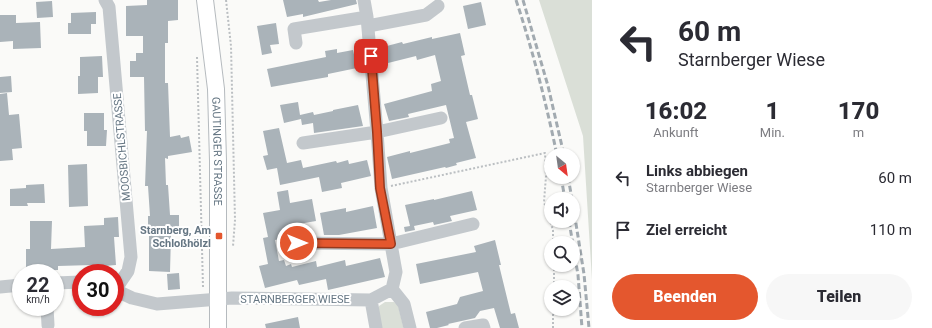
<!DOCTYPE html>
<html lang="de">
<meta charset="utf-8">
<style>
body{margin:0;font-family:Roboto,sans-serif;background:#f7f7f7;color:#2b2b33;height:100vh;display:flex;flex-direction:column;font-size:15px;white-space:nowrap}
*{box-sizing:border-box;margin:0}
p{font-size:13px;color:#7c7c81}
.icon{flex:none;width:22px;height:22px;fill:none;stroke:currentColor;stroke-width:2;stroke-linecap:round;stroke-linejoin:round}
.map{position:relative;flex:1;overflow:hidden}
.details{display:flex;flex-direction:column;background:#fff;width:340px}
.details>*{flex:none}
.guide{background:#fff;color:#2b2b33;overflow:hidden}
.needle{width:26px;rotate:151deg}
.buttons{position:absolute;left:544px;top:148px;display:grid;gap:8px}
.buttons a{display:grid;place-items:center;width:36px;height:36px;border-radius:50%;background:#fff;box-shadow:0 1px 3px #0004;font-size:20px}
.speed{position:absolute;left:12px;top:264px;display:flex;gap:8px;font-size:20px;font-weight:700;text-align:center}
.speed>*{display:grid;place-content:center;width:52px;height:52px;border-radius:50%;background:#fff;box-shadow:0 1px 3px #0004;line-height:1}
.speed small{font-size:10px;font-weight:400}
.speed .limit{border:6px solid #d22;background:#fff;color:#111}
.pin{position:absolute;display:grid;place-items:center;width:34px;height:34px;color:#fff;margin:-17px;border-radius:8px;box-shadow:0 2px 6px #0006}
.me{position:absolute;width:44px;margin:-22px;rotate:90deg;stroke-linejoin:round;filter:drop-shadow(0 0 3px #0008)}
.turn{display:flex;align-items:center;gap:14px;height:84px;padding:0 20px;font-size:18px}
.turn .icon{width:52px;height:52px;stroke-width:2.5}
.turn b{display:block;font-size:28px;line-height:34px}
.eta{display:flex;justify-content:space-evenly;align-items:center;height:68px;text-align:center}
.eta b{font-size:24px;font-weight:800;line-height:28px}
.action{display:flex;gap:8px;margin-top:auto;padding:8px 20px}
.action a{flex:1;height:46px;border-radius:24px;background:#e4572e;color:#fff;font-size:16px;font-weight:800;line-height:46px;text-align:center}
.action a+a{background:#f7f7f7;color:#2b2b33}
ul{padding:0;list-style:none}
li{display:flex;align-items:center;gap:12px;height:52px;padding:0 20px}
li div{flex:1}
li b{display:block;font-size:15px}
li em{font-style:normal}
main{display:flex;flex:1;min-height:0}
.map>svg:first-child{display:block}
</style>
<main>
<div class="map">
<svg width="592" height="328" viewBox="0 0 592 328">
<rect width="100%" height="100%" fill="#fafaf8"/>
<!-- green -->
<path fill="#dadfd7" d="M539 0H592V280L583 136Z
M385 302H394L398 305 403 326V328H381L378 316 379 306Z"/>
<!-- building -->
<path fill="#aab3b9" d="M147 0H178V20L168 21V43H165V83H168L170 137 180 135 181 138 189 136 192 152 168 156V159L165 158 166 185H168L170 215H179V235H171L170 272 149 271V235H148V216H150L148 186H145L147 131H145L144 77H130V61H136V53H143V36H126V6L147 5Z
M283 0H318L319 2 331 0H356L357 4 303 17V14L287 17Z
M52 1 53 17 37 18 36 2Z
M481 2 486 25 468 29 463 6Z
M96 12V24H91V34H68V23H71V13Z
M0 15H16V23L40 22 41 48 13 49V41L0 42Z
M276 23 279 44 270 45 272 53 262 55 257 26Z
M460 33 465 55 461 56 470 95H472L478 119 466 122 476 158 456 163 457 165 446 168 445 167 392 179 387 157 410 151V153L450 143 449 139 454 138 446 105 408 114 409 117 389 121 384 104 432 91 431 84 441 81 435 55 417 60 416 56 388 63 383 47 402 42 403 44 432 37V39Z
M337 49V53L353 50 357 68 328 74V77L271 87 267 69 326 57 325 51Z
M102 56 103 77H98V93L78 94V76H80V57Z
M11 76 12 92 0 93V77Z
M7 93 9 115 19 114 22 148 12 149 13 160 0 161V94Z
M298 102 300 115 313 112 314 115 333 111V110L358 105 363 126 314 133 313 123 302 125 301 119 284 123 280 105Z
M84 113H104V130H107L106 146H87V131H84Z
M279 128 287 163 301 160 303 168 336 161 337 163 348 160 349 164 367 160 371 176 341 183 342 188 322 192 319 177 280 185 277 168 267 170 263 156 268 155 263 131Z
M87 164 88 206 69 207 68 165Z
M44 184 45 203H27L28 206H10V189L26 188V185Z
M288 190 290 203 312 199 316 221 287 226 289 237 275 240 279 261 284 260 286 266 291 264 292 267 316 261 317 267 345 260 346 266 380 258 385 277 328 290 326 279 299 285 297 280 265 288 259 266 268 264 263 238 268 237 263 213 280 210 277 192Z
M472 191 477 210 450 216 452 221 434 225 433 222 414 226 415 230 405 232 404 227 410 226 405 205 434 199V200Z
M373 206 377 228 339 235H324L320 213 346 208V212Z
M118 217 119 237H114L116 265 92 267V265L58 266V270L26 271V249H30V221H52L51 249 85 247 84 226 104 225V218Z
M495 240 501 265H499L511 314 515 313 519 328H500L494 308 480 311 475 318 448 324 449 325 437 328H430L426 312 457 304 460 297 483 291 478 272 420 284 416 264 476 252 474 246Z
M179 273 180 289 168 290 167 274Z
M298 317 300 328H266L265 324Z"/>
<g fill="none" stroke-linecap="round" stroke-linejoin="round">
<!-- major casing -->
<g stroke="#b5babe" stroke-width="18">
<g id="major">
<path id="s1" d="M205 0 216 89 218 161V328"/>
</g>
</g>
<!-- path -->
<path stroke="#bbbfc2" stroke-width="2" stroke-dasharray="2 2" stroke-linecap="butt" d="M226 0 231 46 235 220 233 246
M197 57 203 287
M391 186 545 153 546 176 544 202 553 230V243
M554 265V287
M553 328V309"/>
<!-- minor -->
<path stroke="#c3c8cc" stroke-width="13" d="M105 0 109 7 131 257 128 271 115 290
M368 26 426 15 438 6
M296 43 294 29 367 17
M303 143 377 132 441 118
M297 243 391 244 473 224
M55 283 81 282
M0 287 21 285
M392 289 404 304 410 328
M115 290 132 298 157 304 232 298 371 300 392 289 396 272 381 188 377 132 367 17 364 0
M371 300 376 328
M47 307 48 325
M465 328 483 325 484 328"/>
<!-- major -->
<use href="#major" stroke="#fff" stroke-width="16"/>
<!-- rail -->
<path stroke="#a2aab0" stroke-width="3" stroke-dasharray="6 3" stroke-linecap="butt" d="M516 0C533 51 546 103 557 155
M523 0 548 86 564 155
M561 177 565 199
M568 177 572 199
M573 205 584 274 589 328
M569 221 578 275 582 328"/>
</g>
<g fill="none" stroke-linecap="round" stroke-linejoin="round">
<!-- route casing -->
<g stroke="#94391e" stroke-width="10">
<path id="route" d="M297 243 391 244 380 188 377 132 371 56"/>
</g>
<!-- route -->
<use href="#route" stroke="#e4572e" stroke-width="7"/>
</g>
<!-- markers -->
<rect fill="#e4572e" stroke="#fff" stroke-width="1.5" x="215" y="232" width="8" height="8" rx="2"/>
<g text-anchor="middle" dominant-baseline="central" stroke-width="4" stroke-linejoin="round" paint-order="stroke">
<!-- street labels -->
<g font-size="11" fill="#657683" stroke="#fff">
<text transform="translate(122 147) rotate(-95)">MOOSBICHLSTRASSE</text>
<text stroke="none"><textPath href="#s1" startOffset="152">GAUTINGER STRASSE</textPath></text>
<text x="295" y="299">STARNBERGER WIESE</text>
</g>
<!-- poi labels -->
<g font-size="11" font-weight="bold" fill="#657683" stroke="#fff" text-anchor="end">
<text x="211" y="230">Starnberg, Am<tspan x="211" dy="13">Schloßhölzl</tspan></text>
</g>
</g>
</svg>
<div class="buttons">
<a><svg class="needle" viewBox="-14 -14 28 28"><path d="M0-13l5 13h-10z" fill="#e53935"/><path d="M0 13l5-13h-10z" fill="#7c7c81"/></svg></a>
<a><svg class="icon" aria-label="sound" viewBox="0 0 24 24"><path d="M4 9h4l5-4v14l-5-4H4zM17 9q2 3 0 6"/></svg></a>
<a><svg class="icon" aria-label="search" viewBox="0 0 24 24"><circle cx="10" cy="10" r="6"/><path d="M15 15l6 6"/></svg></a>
<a><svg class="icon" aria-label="layers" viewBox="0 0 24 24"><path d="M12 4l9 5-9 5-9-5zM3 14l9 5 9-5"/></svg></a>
</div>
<div class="speed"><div>22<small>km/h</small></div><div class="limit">30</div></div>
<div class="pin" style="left:371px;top:56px;background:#d93025"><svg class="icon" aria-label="arrive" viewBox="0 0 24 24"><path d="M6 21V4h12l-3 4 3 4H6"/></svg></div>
<svg class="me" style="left:297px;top:243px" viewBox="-20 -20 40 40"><circle r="17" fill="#e4572e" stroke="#fff" stroke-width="3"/><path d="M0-11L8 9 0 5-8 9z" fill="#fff"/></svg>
</div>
<section class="details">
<div class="guide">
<div class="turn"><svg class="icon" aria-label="left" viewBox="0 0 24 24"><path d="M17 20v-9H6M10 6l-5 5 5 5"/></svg><div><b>60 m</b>Starnberger Wiese</div></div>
</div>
<div class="eta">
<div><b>16:02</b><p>Ankunft</p></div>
<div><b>1</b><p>Min.</p></div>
<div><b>170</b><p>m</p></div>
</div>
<ul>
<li><svg class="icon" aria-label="left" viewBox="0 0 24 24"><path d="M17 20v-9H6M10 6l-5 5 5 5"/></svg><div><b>Links abbiegen</b><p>Starnberger Wiese</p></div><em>60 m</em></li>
<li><svg class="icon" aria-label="arrive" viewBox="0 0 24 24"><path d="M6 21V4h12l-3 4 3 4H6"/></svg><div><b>Ziel erreicht</b></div><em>110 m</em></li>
</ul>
<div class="action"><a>Beenden</a><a>Teilen</a></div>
</section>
</main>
